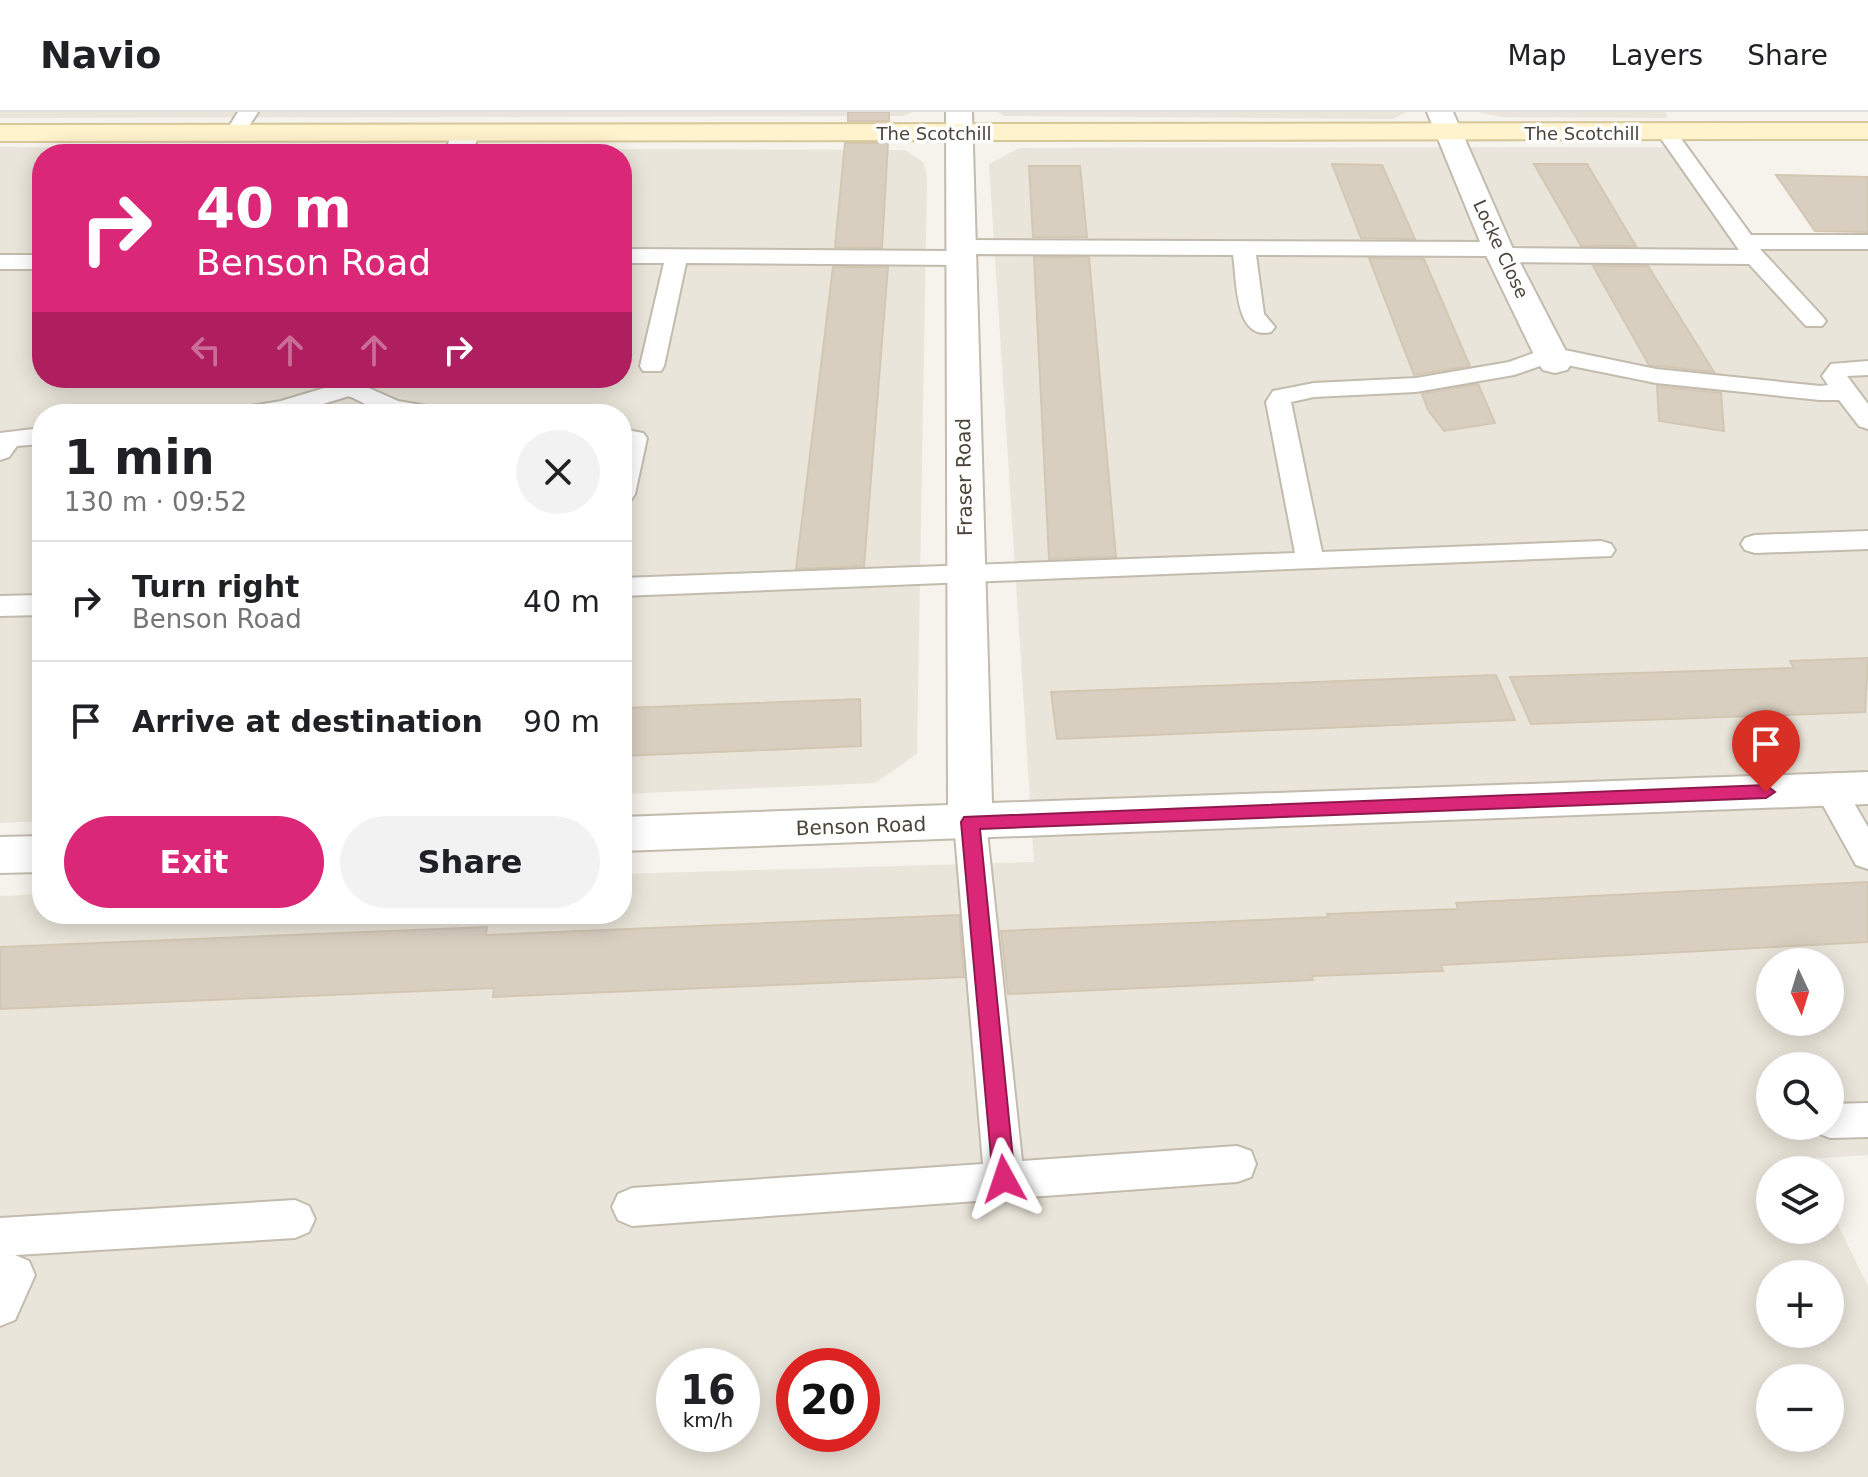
<!DOCTYPE html>
<meta charset="utf-8">
<style>
body{margin:0;font-family:"DejaVu Sans",sans-serif;background:#f2f2f2;color:#202124;height:100vh;display:flex;flex-direction:column;font-size:30px;white-space:nowrap}
*{box-sizing:border-box;margin:0}
p{font-size:26px;color:#757577}
.icon{flex:none;width:44px;height:44px;fill:none;stroke:currentColor;stroke-width:2;stroke-linecap:round;stroke-linejoin:round}
.map{position:relative;flex:1;overflow:hidden}
.drawer{position:absolute;left:32px;top:292px;width:600px;height:520px;display:flex;flex-direction:column;background:#fff;border-radius:32px;box-shadow:0 4px 20px #0003}
.drawer>*{flex:none}
.banner{position:absolute;left:32px;top:32px;width:600px;height:244px;border-radius:32px;box-shadow:0 4px 20px #0003;background:#db2777;color:#fff;overflow:hidden}
.needle{width:52px;rotate:176deg}
.fabs{position:absolute;left:1756px;top:836px;display:grid;gap:16px}
.fabs a{display:grid;place-items:center;width:88px;height:88px;border-radius:50%;background:#fff;box-shadow:0 4px 20px #0003;font-size:40px}
.speed{position:absolute;left:656px;top:1236px;display:flex;gap:16px;font-size:40px;font-weight:700;text-align:center}
.speed>*{display:grid;place-content:center;width:104px;height:104px;border-radius:50%;background:#fff;box-shadow:0 4px 20px #0003;line-height:1}
.speed small{font-size:20px;font-weight:400}
.speed .limit{border:12px solid #d22;background:#fff;color:#111}
.pin{position:absolute;display:grid;place-items:center;width:68px;height:68px;color:#fff;margin:-82px -34px;border-radius:50% 50% 50% 0;rotate:-45deg;box-shadow:0 0 8px #0007}
.pin .icon{rotate:45deg}
.me{position:absolute;width:88px;margin:-44px;rotate:355deg;stroke-linejoin:round;filter:drop-shadow(0 0 6px #0008)}
.turn{display:flex;align-items:center;gap:28px;height:168px;padding:0 32px;font-size:36px}
.turn .icon{width:104px;height:104px;stroke-width:2.5}
.turn b{display:block;font-size:56px;line-height:68px}
.lanes{display:flex;align-items:center;height:76px;padding:0 32px;background:#0003;justify-content:center;gap:40px;direction:ltr}
.lanes .off{opacity:.35}
.round{display:grid;place-items:center;flex:none;width:84px;height:84px;border-radius:42px;background:#f2f2f2}
.summary{display:flex;align-items:center;justify-content:space-between;height:136px;padding:0 32px}
h1{font-size:48px;font-weight:700;line-height:60px}
.primary-button{display:flex;gap:16px;margin-top:auto;padding:16px 32px}
.primary-button a{flex:1;height:92px;border-radius:48px;background:#db2777;color:#fff;font-size:32px;font-weight:700;line-height:92px;text-align:center}
.primary-button a+a{background:#f2f2f2;color:#202124}
ul{padding:0;list-style:none}
li{display:flex;align-items:center;gap:24px;height:120px;padding:0 32px;border-top:2px solid #e0e0e0}
li div{flex:1}
li b{display:block;font-size:30px}
li em{font-style:normal}
header{display:flex;align-items:center;gap:48px;box-sizing:border-box;height:112px;padding:0 40px;background:#fff;border-bottom:2px solid #e0e0e0}
header strong{font-size:38px}
nav{display:flex;gap:44px;margin-inline-start:auto;font-size:28px}
.map>svg:first-child{display:block}
</style>
<header>
<strong>Navio</strong>
<nav><a>Map</a><a>Layers</a><a>Share</a></nav>
</header>
<div class="map">
<svg width="1868" height="1365" viewBox="0 0 1868 1365">
<rect width="100%" height="100%" fill="#f6f3ec"/>
<!-- residential -->
<path fill="#eae5da" fill-rule="evenodd" d="M0 0H912L904 4 0 6Z
M998 0H1406L1393 7 1004 4Z
M1478 0H1665L1668 6 1501 5Z
M0 35 905 38 923 50 927 65 917 642 875 671 622 682V302H42V709L0 711ZM42 42H622V266H42Z
M1689 35 1753 126H1868V1043L1806 1047 1811 1058H1770V1118H1830V1097L1868 1174V1365H0V784L42 782V802H622V762L1034 750 989 52 1019 36ZM1770 850H1830V910H1770ZM1770 954H1830V1014H1770ZM1770 1162H1830V1222H1770ZM674 1254H742V1322H674ZM794 1254H862V1322H794ZM1770 1266H1830V1326H1770Z"/>
<!-- building -->
<path fill="#d8cfc1" stroke="#d3c7b4" stroke-width="2" d="M848 0H889V9H848Z
M845 31H888L882 136 835 135Z
M1332 52 1382 53 1415 127 1361 126Z
M1534 52H1587L1636 134H1581Z
M1029 54H1080L1087 125H1033Z
M1776 63 1868 65V120L1815 119Z
M1034 145H1089L1116 445 1049 447Z
M1369 146 1424 147 1470 254 1414 263Z
M1593 154H1648L1714 260 1649 253Z
M833 155H888L864 454 796 457Z
M1478 272 1495 311 1444 319 1428 298 1422 282Z
M1657 274 1721 281 1724 319 1659 309Z
M1868 546 1865 600 1531 612 1510 565 1794 556 1790 549Z
M1496 563 1515 608 1057 627 1051 580Z
M860 587 861 634 622 644V596Z
M1868 770V830L1441 853 1443 859 1312 864 1313 868 1008 882 1001 819 1328 805 1327 802 1458 797 1456 791Z
M959 803 964 865 493 885 494 876 0 897V835L487 815 486 823Z"/>
<g fill="none" stroke-linecap="round" stroke-linejoin="round">
<!-- lane casing -->
<g stroke="#c2bbae" stroke-width="4">
<path id="lane" d="M238 0H258L242 25H228L225 21Z
M1667 15 1674 17 1751 123H1868V137H1760L1822 204 1826 209 1822 214H1806L1749 152 1503 150 1492 144 1256 143 1264 202 1275 215 1271 220C1234 229 1237 166 1233 143L968 142 971 146 968 151 960 153 686 151 664 254 661 259H643L640 254 664 151H622V137L953 139 950 135 953 130 961 128 1498 130 1509 136 1739 138 1657 21Z
M0 143H42V157H0Z
M1550 235 1656 257 1820 274 1828 273 1822 264 1831 252 1868 249V263L1847 264 1868 292V317L1859 314 1839 288H1820L1656 271 1552 250 1514 263 1416 280 1314 285 1291 290 1322 440 1601 429 1611 432 1615 438 1611 444 622 484V466L1295 441 1266 290 1273 279 1314 271 1416 266 1509 250Z
M351 268 398 289 444 297 447 302H386L349 284 290 302H229L232 297 281 289Z
M42 316V332L17 334 9 345 0 348V321Z
M622 317 643 321 647 326 635 382 631 388 622 390Z
M1868 419V437L1755 441 1745 438 1741 432 1745 426 1755 423Z
M42 483V503L0 504V484Z
M1830 665 1841 669 1868 715V757L1856 753 1814 677 1819 669Z
M970 698 981 701 986 710 1022 1049 1237 1034 1251 1039 1256 1052 1251 1065 1237 1070 632 1114 618 1108 612 1095 618 1082 632 1076 983 1052 954 710 959 701Z
M1868 991V1025L1830 1026 1817 1021 1813 1014H1830V992Z
M295 1088 309 1094 315 1107 309 1120 295 1126 0 1144V1106Z
M15 1143 29 1149 35 1163 15 1208 0 1214V1144Z"/>
</g>
<!-- street casing -->
<g stroke="#c2bbae" stroke-width="4">
<path id="street" d="M946 0H972L992 691 1868 660V692L622 739V705L948 693Z
M1427 0H1453L1513 137 1572 251 1567 258 1555 261 1543 258 1538 251 1483 137Z
M466 13 476 15 480 21 471 42H443L456 15Z
M338 266H372L363 282 351 285 339 282 334 275Z
M42 724V760L0 761V725Z"/>
</g>
<!-- secondary casing -->
<g stroke="#d6c79b" stroke-width="4">
<path id="secondary" d="M1868 11V27L0 29V13Z"/>
</g>
<!-- lane -->
<use href="#lane" fill="#fff" fill-rule="evenodd"/>
<!-- street -->
<use href="#street" fill="#fff" fill-rule="evenodd"/>
<!-- secondary -->
<use href="#secondary" fill="#fff3cd" fill-rule="evenodd"/>
</g>
<!-- route -->
<path fill="#db2777" stroke="#8e194d" stroke-width="2" d="M1766 673 1775 680 1766 686 980 717 1015 1067 1012 1075 1004 1078 996 1075 993 1067 961 710 964 705Z"/>
<g text-anchor="middle" dominant-baseline="central" stroke-width="7" stroke-linejoin="round" paint-order="stroke">
<!-- far-street labels -->
<g font-size="18" fill="#4b4439" stroke="#fff">
<text x="934" y="21">The Scotchill</text>
<text x="1582" y="21">The Scotchill</text>
<text transform="translate(1501 137) rotate(65)">Locke Close</text>
</g>
<!-- street labels -->
<g font-size="20" fill="#4b4439" stroke="#fff">
<text transform="translate(964 365) rotate(-91)">Fraser Road</text>
<text transform="translate(861 714) rotate(-2)">Benson Road</text>
</g>
</g>
</svg>
<div class="fabs">
<a><svg class="needle" viewBox="-14 -14 28 28"><path d="M0-13l5 13h-10z" fill="#e53935"/><path d="M0 13l5-13h-10z" fill="#757577"/></svg></a>
<a><svg class="icon" aria-label="search" viewBox="0 0 24 24"><circle cx="10" cy="10" r="6"/><path d="M15 15l6 6"/></svg></a>
<a><svg class="icon" aria-label="layers" viewBox="0 0 24 24"><path d="M12 4l9 5-9 5-9-5zM3 14l9 5 9-5"/></svg></a>
<a>+</a>
<a>−</a>
</div>
<div class="speed"><div>16<small>km/h</small></div><div class="limit">20</div></div>
<div class="pin" style="left:1766px;top:680px;background:#d93025"><svg class="icon" aria-label="arrive" viewBox="0 0 24 24"><path d="M6 21V4h12l-3 4 3 4H6"/></svg></div>
<svg class="me" style="left:1004px;top:1067px" viewBox="-20 -20 40 40"><path d="M0-17L14 15 0 8-14 15z" fill="#db2777" stroke="#fff" stroke-width="4"/></svg>
<div class="banner">
<div class="turn"><svg class="icon" aria-label="right" viewBox="0 0 24 24"><path d="M7 20v-9h11M14 6l5 5-5 5"/></svg><div><b>40 m</b>Benson Road</div></div>
<div class="lanes"><svg class="icon off" aria-label="left" viewBox="0 0 24 24"><path d="M17 20v-9H6M10 6l-5 5 5 5"/></svg><svg class="icon off" aria-label="ahead" viewBox="0 0 24 24"><path d="M12 20V5M6 11l6-6 6 6"/></svg><svg class="icon off" aria-label="ahead" viewBox="0 0 24 24"><path d="M12 20V5M6 11l6-6 6 6"/></svg><svg class="icon" aria-label="right" viewBox="0 0 24 24"><path d="M7 20v-9h11M14 6l5 5-5 5"/></svg></div>
</div>
<section class="drawer">
<div class="summary"><div><h1>1 min</h1><p>130 m · 09:52</p></div><a class="round"><svg class="icon" aria-label="close" viewBox="0 0 24 24"><path d="M6 6l12 12M18 6L6 18"/></svg></a></div>
<ul>
<li><svg class="icon" aria-label="right" viewBox="0 0 24 24"><path d="M7 20v-9h11M14 6l5 5-5 5"/></svg><div><b>Turn right</b><p>Benson Road</p></div><em>40 m</em></li>
<li><svg class="icon" aria-label="arrive" viewBox="0 0 24 24"><path d="M6 21V4h12l-3 4 3 4H6"/></svg><div><b>Arrive at destination</b></div><em>90 m</em></li>
</ul>
<div class="primary-button"><a>Exit</a><a>Share</a></div>
</section>
</div>
